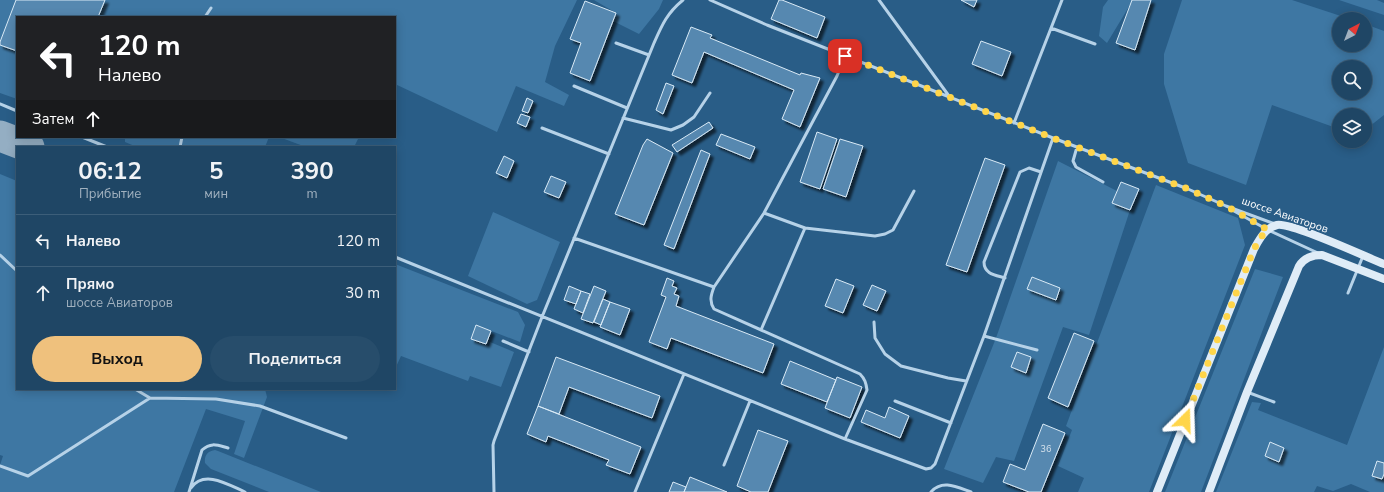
<!DOCTYPE html>
<html lang="ru">
<meta charset="utf-8">
<style>
body{margin:0;font-family:"Nunito Sans",sans-serif;background:#274d6b;color:#f1f3f6;height:100vh;display:flex;flex-direction:column;font-size:15px;white-space:nowrap}
*{box-sizing:border-box;margin:0}
p{font-size:13px;color:#a1b1bf}
.icon{flex:none;width:22px;height:22px;fill:none;stroke:currentColor;stroke-width:2;stroke-linecap:round;stroke-linejoin:round}
.map{position:relative;flex:1;overflow:hidden}
.side{position:absolute;left:16px;top:146px;width:380px;height:244px;display:flex;flex-direction:column;background:#1f4665;border-radius:0px;box-shadow:0 2px 10px #0003,0 0 0 1px #3c5e79}
.side>*{flex:none}
.hud{position:absolute;left:16px;top:16px;width:380px;height:122px;border-radius:0px;box-shadow:0 2px 10px #0003,0 0 0 1px #3c5e79;background:#202124;color:#fff;overflow:hidden}
.needle{width:26px;rotate:42deg}
.tools{position:absolute;left:1332px;top:12px;display:grid;gap:8px}
.tools a{display:grid;place-items:center;width:40px;height:40px;border-radius:50%;background:#1f4665;box-shadow:0 2px 10px #0003,0 0 0 1px #3c5e79;font-size:20px}
.pin{position:absolute;display:grid;place-items:center;width:34px;height:34px;color:#fff;margin:-17px;border-radius:8px;box-shadow:0 2px 6px #0006}
.me{position:absolute;width:44px;margin:-22px;rotate:22deg;stroke-linejoin:round;filter:drop-shadow(0 0 3px #0008)}
.turn{display:flex;align-items:center;gap:14px;height:84px;padding:0 16px;font-size:18px}
.turn .icon{width:52px;height:52px;stroke-width:2.5}
.turn b{display:block;font-size:28px;line-height:34px}
.then{display:flex;align-items:center;height:38px;padding:0 16px;background:#0003;gap:8px;font-size:15px}
.eta{display:flex;justify-content:space-evenly;align-items:center;height:68px;text-align:center}
.eta b{font-size:24px;font-weight:700;line-height:28px}
.cta{display:flex;gap:8px;margin-top:auto;padding:8px 16px}
.cta a{flex:1;height:46px;border-radius:24px;background:#efc17d;color:#111;font-size:16px;font-weight:700;line-height:46px;text-align:center}
.cta a+a{background:#274d6b;color:#f1f3f6}
ul{padding:0;list-style:none}
li{display:flex;align-items:center;gap:12px;height:52px;padding:0 16px;border-top:1px solid #3c5e79}
li div{flex:1}
li b{display:block;font-size:15px}
li em{font-style:normal}
.map>svg:first-child{display:block}
</style>
<div class="map">
<svg width="1384" height="492" viewBox="0 0 1384 492">
<defs>
<filter id="shadow"><feDropShadow dx="3.5" dy="3.5" stdDeviation="1" flood-color="#0009"/></filter>
</defs>
<rect width="100%" height="100%" fill="#295d87"/>
<!-- green -->
<path fill="#3e77a3" fill-rule="evenodd" d="M0 0H577L555 46 545 82 569 95 564 106 516 86 497 132 395 84V17H17V99L0 93Z
M594 0H663L659 9 639 34 613 21 616 13Z
M1108 0H1133L1107 43 1099 36 1103 7Z
M1182 0H1292L1350 19H1339V45H1365V24L1384 31V115L1365 130V115H1339V129L1272 105 1246 185 1188 163 1164 84V54ZM1339 67H1365V93H1339Z
M1339 0H1377L1384 3V15Z
M125 137H269L265 147H137L125 142Z
M279 137H359L354 147H306Z
M1058 161 1117 191 1113 203 1130 210 1089 335 1063 327 1014 461 996 457 983 483 944 469 996 338Z
M0 174 17 181V389H265L267 397 244 458 234 454 245 421 206 409 174 492H0V465L3 456 0 455Z
M1156 185 1238 218 1245 245 1149 492H1078L1084 478 1058 466 1072 430 1066 426Z
M493 212 560 242 537 300 527 304 468 276Z
M395 264 518 312 525 325 520 342 476 325 471 339 489 346 490 342 514 352 501 387 470 376 468 381 401 356 395 369Z
M1255 269 1283 277 1201 492H1165Z
M1384 347V492H1370L1351 484 1333 491 1317 486 1314 492H1216L1252 402 1261 403 1258 410 1347 445Z
M215 450 218 451 321 492H269L211 469 205 463C204 455 208 451 215 450Z"/>
<g fill="none" stroke-linecap="round" stroke-linejoin="round">
<!-- taxiway -->
<path stroke="#94aec3" stroke-width="31" d="M0 136 29 147"/>
</g>
<!-- building -->
<path fill="#5688b0" stroke="#d9eaf6" filter="url(#shadow)" d="M16 0H105L98 17H17V51L0 45V42Z
M779 0H782L825 17 817 38 771 19Z
M961 0H977L974 7Z
M1132 0H1151L1135 50 1116 43Z
M585 1 616 13 590 81 570 73 581 43 570 39Z
M691 27 712 35 710 38 800 75 801 73 820 78 800 127 782 119 794 90 704 52 692 83 672 75Z
M981 41 1011 52 1002 76 972 64Z
M666 83 674 86 663 114 656 110Z
M527 98 533 101 528 113 522 111Z
M521 114 530 117 526 127 517 123Z
M709 122 713 128 677 152 672 145Z
M817 132 837 139 820 189 800 182Z
M721 134 755 147 750 159 716 145Z
M647 139 673 153 644 225 615 214 643 145Z
M840 139 863 146 846 197 823 189Z
M701 150 710 154 674 249 664 245Z
M504 156 514 161 507 178 496 173Z
M985 158 1005 165 967 272 946 265Z
M551 176 566 182 559 198 544 192Z
M1121 182 1139 189 1130 210 1112 203Z
M1032 277 1060 288 1056 300 1027 289Z
M667 278 674 281 672 286 677 288 674 294 679 296 676 306 774 344 763 373 671 338 667 349 649 342 666 297 661 295Z
M836 279 854 286 843 313 825 306Z
M872 285 886 291 877 311 863 305Z
M569 286 581 291 576 304 564 300Z
M594 286 606 291 593 323 581 319Z
M581 291 590 294 583 313 574 309Z
M603 299 610 302 601 325 594 322Z
M610 302 630 309 620 335 600 327Z
M476 325 491 331 486 344 471 339Z
M1074 333 1094 341 1068 407 1048 398Z
M1017 352 1031 357 1026 373 1011 367Z
M556 357 660 396 652 418 569 387 559 414 538 406Z
M790 361 836 380 827 402 781 384Z
M837 377 862 387 850 418 825 408Z
M538 406 641 447 630 474 606 465 609 460 548 436 546 442 527 434Z
M889 407 909 416 900 438 861 422 866 410 885 418Z
M1043 424 1065 433 1041 492H1029L1003 482 1010 464 1025 470Z
M758 430 788 441 768 492H751L737 486Z
M1270 442 1284 448 1279 462 1265 456Z
M1377 461 1384 463V474L1382 479 1372 476Z
M690 477 727 492H684Z
M673 482 686 487 684 492H669Z"/>
<g fill="none" stroke-linecap="round" stroke-linejoin="round">
<!-- lane -->
<path stroke="#b6d2e8" stroke-width="3" d="M710 0 767 25 1053 138 1188 189 1226 206 1275 224
M879 0 949 96
M205 17 211 8
M1051 28 1095 44
M616 43 649 55
M574 86 627 108
M0 104 17 111
M623 118 671 130 683 125 694 117 710 93
M1014 123 1062 0
M542 128 609 154
M82 137 107 147
M180 147 182 137
M1077 147 1073 161 1076 167 1103 182
M1234 211 1268 230 1318 253
M764 213 805 228
M574 238 714 287C711 295 709 301 714 309L860 374C865 379 866 383 867 390L845 439
M0 255 17 271
M395 257 845 439 926 469 931 468 935 464 984 336 1053 138
M1005 278C995 275 984 274 984 262L1020 172 1029 168 1041 172
M714 287 764 213 837 76 845 56
M1348 293 1363 256
M874 322 875 338 885 354 901 366 948 378 966 381
M761 330 805 228 875 236 885 234 893 230 914 191
M984 336 1037 350
M503 341 529 352
M135 389 150 398 216 399 260 406 346 438
M1247 392 1274 402
M895 401 951 423
M724 465 750 401
M0 466 28 476 150 398
M191 488C204 469 229 485 245 492
M189 492 202 450C211 442 217 445 228 448
M494 492 493 445 494 441 542 317 654 43C662 25 667 13 683 0
M635 492 684 374
M931 492C942 479 957 487 971 492"/>
<!-- secondary -->
<path stroke="#dfecf7" stroke-width="8" d="M1157 492 1254 249C1259 240 1265 228 1277 225 1291 222 1366 257 1384 264
M1209 492 1247 392 1299 266C1304 258 1312 255 1322 255L1384 279"/>
</g>
<g fill="none" stroke-linecap="round" stroke-linejoin="round">
<!-- route -->
<path stroke="#ffd54a" stroke-width="7" stroke-dasharray="0 12.6" d="M845 56 1053 138 1188 189 1226 206 1268 230 1261 237 1254 249 1185 420"/>
</g>
<g text-anchor="middle" dominant-baseline="central" stroke-width="3" stroke-linejoin="round" paint-order="stroke">
<!-- number labels -->
<g font-size="9" fill="#d5e1eb">
<text x="1046" y="449">36</text>
</g>
<!-- street labels -->
<g font-size="11" fill="#fff" stroke="#295d87">
<text transform="translate(1285 215) rotate(19)">шоссе Авиаторов</text>
</g>
</g>
</svg>
<div class="tools">
<a><svg class="needle" viewBox="-14 -14 28 28"><path d="M0-13l5 13h-10z" fill="#e53935"/><path d="M0 13l5-13h-10z" fill="#a1b1bf"/></svg></a>
<a><svg class="icon" aria-label="search" viewBox="0 0 24 24"><circle cx="10" cy="10" r="6"/><path d="M15 15l6 6"/></svg></a>
<a><svg class="icon" aria-label="layers" viewBox="0 0 24 24"><path d="M12 4l9 5-9 5-9-5zM3 14l9 5 9-5"/></svg></a>
</div>
<div class="pin" style="left:845px;top:56px;background:#d93025"><svg class="icon" aria-label="arrive" viewBox="0 0 24 24"><path d="M6 21V4h12l-3 4 3 4H6"/></svg></div>
<svg class="me" style="left:1185px;top:420px" viewBox="-20 -20 40 40"><path d="M0-17L14 15 0 8-14 15z" fill="#ffd54a" stroke="#fff" stroke-width="4"/></svg>
<div class="hud">
<div class="turn"><svg class="icon" aria-label="left" viewBox="0 0 24 24"><path d="M17 20v-9H6M10 6l-5 5 5 5"/></svg><div><b>120 m</b>Налево</div></div>
<div class="then">Затем<svg class="icon" aria-label="ahead" viewBox="0 0 24 24"><path d="M12 20V5M6 11l6-6 6 6"/></svg></div>
</div>
<section class="side">
<div class="eta">
<div><b>06:12</b><p>Прибытие</p></div>
<div><b>5</b><p>мин</p></div>
<div><b>390</b><p>m</p></div>
</div>
<ul>
<li><svg class="icon" aria-label="left" viewBox="0 0 24 24"><path d="M17 20v-9H6M10 6l-5 5 5 5"/></svg><div><b>Налево</b></div><em>120 m</em></li>
<li><svg class="icon" aria-label="ahead" viewBox="0 0 24 24"><path d="M12 20V5M6 11l6-6 6 6"/></svg><div><b>Прямо</b><p>шоссе Авиаторов</p></div><em>30 m</em></li>
</ul>
<div class="cta"><a>Выход</a><a>Поделиться</a></div>
</section>
</div>
